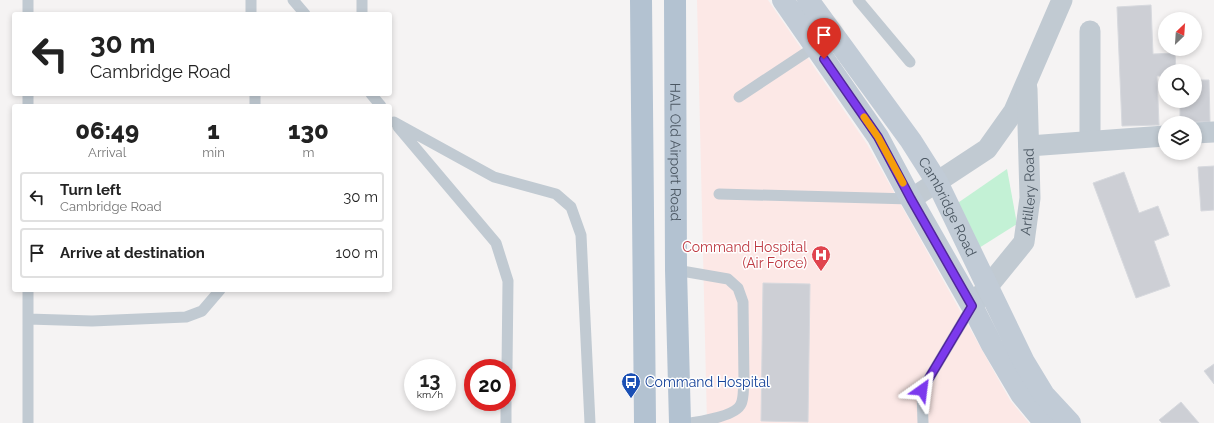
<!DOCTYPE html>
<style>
body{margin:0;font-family:Raleway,sans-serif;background:#f2f2f2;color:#222;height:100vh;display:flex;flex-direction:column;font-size:15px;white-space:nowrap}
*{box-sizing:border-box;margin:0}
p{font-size:13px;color:#767676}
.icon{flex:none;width:22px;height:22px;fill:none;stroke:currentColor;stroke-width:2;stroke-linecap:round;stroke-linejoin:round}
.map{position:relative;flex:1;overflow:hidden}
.drawer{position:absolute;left:12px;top:104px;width:380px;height:188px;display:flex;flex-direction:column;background:#fff;border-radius:4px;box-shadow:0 2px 6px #0003}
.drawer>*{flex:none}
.guide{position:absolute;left:12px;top:12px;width:380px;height:84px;border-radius:4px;box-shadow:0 2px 6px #0003;background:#fff;color:#222;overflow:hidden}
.needle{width:26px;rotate:25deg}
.buttons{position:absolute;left:1158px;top:12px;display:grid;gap:8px}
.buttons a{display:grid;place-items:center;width:44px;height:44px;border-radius:50%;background:#fff;box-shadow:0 2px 6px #0003;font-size:20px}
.speed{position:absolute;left:404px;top:359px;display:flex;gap:8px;font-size:20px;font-weight:700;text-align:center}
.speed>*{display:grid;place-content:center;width:52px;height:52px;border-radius:50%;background:#fff;box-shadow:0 2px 6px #0003;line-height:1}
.speed small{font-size:10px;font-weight:400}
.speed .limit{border:6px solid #d22;background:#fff;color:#111}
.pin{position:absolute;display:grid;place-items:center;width:34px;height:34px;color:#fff;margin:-41px -17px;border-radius:50% 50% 50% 0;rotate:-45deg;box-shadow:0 0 4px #0007}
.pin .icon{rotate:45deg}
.me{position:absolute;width:44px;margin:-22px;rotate:31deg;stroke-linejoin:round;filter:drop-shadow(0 0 3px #0008)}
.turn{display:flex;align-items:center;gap:14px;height:84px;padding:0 12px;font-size:18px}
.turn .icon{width:52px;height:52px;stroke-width:2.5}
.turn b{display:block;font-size:28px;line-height:34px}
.eta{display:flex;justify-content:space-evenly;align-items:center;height:68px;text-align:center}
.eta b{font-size:24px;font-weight:800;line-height:28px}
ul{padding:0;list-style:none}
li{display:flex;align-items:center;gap:12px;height:50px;margin:0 8px 6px;padding:0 4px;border:2px solid #e0e0e0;border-radius:4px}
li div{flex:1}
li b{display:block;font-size:15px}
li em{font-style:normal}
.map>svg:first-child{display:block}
</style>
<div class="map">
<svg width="1214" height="423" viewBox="0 0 1214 423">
<rect width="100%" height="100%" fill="#f5f3f3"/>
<!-- medical -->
<path fill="#fce8e6" d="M697 0H768L867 144 1010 400 1029 423H707Z"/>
<!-- green -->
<path fill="#c3f1d5" d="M1007 169 1017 224 971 253 949 209Z"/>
<!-- building -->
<path fill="#cdcfd5" stroke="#d7d9de" d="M1151 5 1153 54 1175 53 1176 71H1165V76H1157L1159 125 1122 126 1117 7Z
M1195 80H1209L1210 122H1180V101H1195Z
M1214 166V210L1201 211 1198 167Z
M1124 172 1139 213 1158 206 1169 235 1154 241 1170 286 1136 298 1093 183Z
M763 283 810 284 808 422 761 421Z
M1214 364V384L1204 371Z
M1181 402 1199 423H1162L1159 420Z"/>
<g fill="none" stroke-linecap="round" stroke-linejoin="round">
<!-- lane -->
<path stroke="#c1cad2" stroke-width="11" d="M28 0V14
M251 0V14
M293 0 305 14
M858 0 910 62
M362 14V0
M28 94V106
M255 94V106
M371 94 381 106
M739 97 816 46
M394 122 494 177 556 194 571 207 581 235 590 423
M398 127 496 243 508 281 507 368
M719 194 911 199
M676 270 728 279 738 288 743 302 744 382C743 389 744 398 741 404 736 416 702 421 690 423
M28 319 92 321 186 317 202 311 220 290
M28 423V290
M506 423V402
M923 423 922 390 972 306"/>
<!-- street -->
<g stroke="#c1cad2" stroke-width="21">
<path d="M1195 133 1214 132"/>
<path d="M1090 141V31"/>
<path d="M1029 146 1165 136"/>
<path d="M911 199 987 149 1014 111 1062 0"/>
<path id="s1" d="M972 306 1024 242 1030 198 1027 89"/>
</g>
<!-- secondary -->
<g stroke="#c1cbd6" stroke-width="22">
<path d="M783 0 878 137 911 199 972 306 992 345 1021 394 1045 423"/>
<path id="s2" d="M808 0 911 141 937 182 1024 362 1044 395 1070 423"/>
</g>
<!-- primary -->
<g stroke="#b3c2d1" stroke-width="22">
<path d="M641 0 645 423"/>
<path id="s3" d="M675 0 676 270 680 423"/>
</g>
</g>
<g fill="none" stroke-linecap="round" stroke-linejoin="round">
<!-- route casing -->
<g stroke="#51269a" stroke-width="10">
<path id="route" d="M824 59 878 137 911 199 972 306 922 390"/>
</g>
<!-- route -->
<use href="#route" stroke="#7c3aed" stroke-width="7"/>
<!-- slow -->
<path stroke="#f59e0b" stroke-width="7" d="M864 117 878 137 903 183"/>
</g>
<!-- icons -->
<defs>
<g id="hospital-pin" transform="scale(1)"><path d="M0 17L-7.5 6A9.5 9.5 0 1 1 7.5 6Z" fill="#e0444e" stroke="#fff"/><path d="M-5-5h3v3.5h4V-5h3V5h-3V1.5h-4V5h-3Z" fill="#fff"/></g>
<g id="bus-pin" transform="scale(1)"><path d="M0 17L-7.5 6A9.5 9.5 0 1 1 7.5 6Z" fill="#1a4fb4" stroke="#fff"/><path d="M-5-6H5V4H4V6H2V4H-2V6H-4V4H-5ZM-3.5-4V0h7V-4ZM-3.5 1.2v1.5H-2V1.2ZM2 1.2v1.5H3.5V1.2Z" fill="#fff"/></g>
</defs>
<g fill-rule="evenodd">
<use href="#hospital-pin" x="821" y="255"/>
<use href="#bus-pin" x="631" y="382"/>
</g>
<g text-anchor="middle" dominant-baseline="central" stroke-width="3" stroke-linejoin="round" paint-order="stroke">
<!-- street labels -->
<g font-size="14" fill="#4a5661" stroke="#fff">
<text stroke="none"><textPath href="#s3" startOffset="152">HAL Old Airport Road</textPath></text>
<text stroke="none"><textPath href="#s1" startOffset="133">Artillery Road</textPath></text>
<text stroke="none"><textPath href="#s2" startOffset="250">Cambridge Road</textPath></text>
</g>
<!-- health labels -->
<g font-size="14" fill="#be3a42" stroke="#fff" text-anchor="end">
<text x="807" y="247">Command Hospital<tspan x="807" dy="16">(Air Force)</tspan></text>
</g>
<!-- transit labels -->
<g font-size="14" fill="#164399" stroke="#fff" text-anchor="start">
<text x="645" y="382">Command Hospital</text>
</g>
</g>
</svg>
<div class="buttons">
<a><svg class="needle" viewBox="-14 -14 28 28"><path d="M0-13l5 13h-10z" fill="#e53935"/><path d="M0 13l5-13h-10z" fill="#767676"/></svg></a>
<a><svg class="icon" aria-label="search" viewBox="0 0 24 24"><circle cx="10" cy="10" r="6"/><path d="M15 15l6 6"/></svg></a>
<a><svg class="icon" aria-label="layers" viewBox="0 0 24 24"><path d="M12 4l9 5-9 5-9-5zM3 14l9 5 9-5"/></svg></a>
</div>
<div class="speed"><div>13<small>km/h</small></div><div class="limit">20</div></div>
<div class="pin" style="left:824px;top:59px;background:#d93025"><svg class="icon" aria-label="arrive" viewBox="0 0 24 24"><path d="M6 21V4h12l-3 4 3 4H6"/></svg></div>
<svg class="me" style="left:922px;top:390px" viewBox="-20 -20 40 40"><path d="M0-17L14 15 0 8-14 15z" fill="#7c3aed" stroke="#fff" stroke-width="4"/></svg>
<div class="guide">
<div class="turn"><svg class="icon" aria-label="left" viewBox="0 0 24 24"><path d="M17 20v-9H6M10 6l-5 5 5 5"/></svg><div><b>30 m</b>Cambridge Road</div></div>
</div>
<section class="drawer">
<div class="eta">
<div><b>06:49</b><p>Arrival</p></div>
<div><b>1</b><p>min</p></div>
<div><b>130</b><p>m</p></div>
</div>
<ul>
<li><svg class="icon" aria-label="left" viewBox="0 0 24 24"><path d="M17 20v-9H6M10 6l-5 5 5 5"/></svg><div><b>Turn left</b><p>Cambridge Road</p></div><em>30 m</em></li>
<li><svg class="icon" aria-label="arrive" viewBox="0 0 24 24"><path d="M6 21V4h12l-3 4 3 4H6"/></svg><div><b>Arrive at destination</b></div><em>100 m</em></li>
</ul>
</section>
</div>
